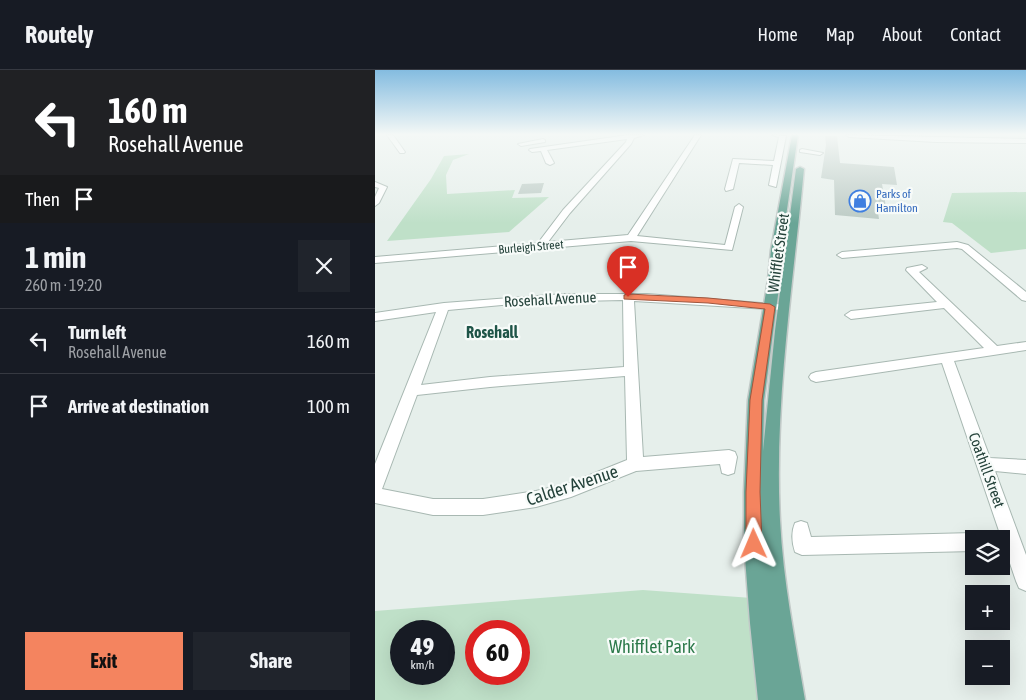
<!DOCTYPE html>
<meta charset="utf-8">
<style>
body{margin:0;font-family:"Asap Condensed",sans-serif;background:#20242c;color:#f1f3f6;height:100vh;display:flex;flex-direction:column;font-size:19px;white-space:nowrap}
*{box-sizing:border-box;margin:0}
p{font-size:16px;color:#9ea1a6}
.icon{flex:none;width:28px;height:28px;fill:none;stroke:currentColor;stroke-width:2;stroke-linecap:round;stroke-linejoin:round}
.map{position:relative;flex:1;overflow:hidden}
.drawer{display:flex;flex-direction:column;background:#171b24;width:375px}
.drawer>*{flex:none}
.hud{background:#202124;color:#fff;overflow:hidden}
.buttons{position:absolute;left:590px;top:460px;display:grid;gap:10px}
.buttons a{display:grid;place-items:center;width:45px;height:45px;border-radius:0px;background:#171b24;box-shadow:0 5px 20px #0002;font-size:25px}
.speed{position:absolute;left:15px;top:550px;display:flex;gap:10px;font-size:25px;font-weight:700;text-align:center}
.speed>*{display:grid;place-content:center;width:65px;height:65px;border-radius:50%;background:#171b24;box-shadow:0 5px 20px #0002;line-height:1}
.speed small{font-size:12px;font-weight:400}
.speed .limit{border:8px solid #d22;background:#fff;color:#111}
.pin{position:absolute;display:grid;place-items:center;width:42px;height:42px;color:#fff;margin:-51px -21px;border-radius:50% 50% 50% 0;rotate:-45deg;box-shadow:0 0 5px #0007}
.pin .icon{rotate:45deg}
.me{position:absolute;width:55px;margin:-28px;rotate:359deg;stroke-linejoin:round;filter:drop-shadow(0 0 4px #0008)}
.turn{display:flex;align-items:center;gap:18px;height:105px;padding:0 25px;font-size:22px}
.turn .icon{width:65px;height:65px;stroke-width:2.5}
.turn b{display:block;font-size:35px;line-height:42px}
.then{display:flex;align-items:center;height:48px;padding:0 25px;background:#0003;gap:10px;font-size:19px}
.round{display:grid;place-items:center;flex:none;width:52px;height:52px;border-radius:0px;background:#20242c}
.head{display:flex;align-items:center;justify-content:space-between;height:85px;padding:0 25px}
h1{font-size:30px;font-weight:700;line-height:38px}
.action{display:flex;gap:10px;margin-top:auto;padding:10px 25px}
.action a{flex:1;height:58px;border-radius:0px;background:#f4845f;color:#111;font-size:20px;font-weight:700;line-height:58px;text-align:center}
.action a+a{background:#20242c;color:#f1f3f6}
ul{padding:0;list-style:none}
li{display:flex;align-items:center;gap:15px;height:65px;padding:0 25px;border-top:1px solid #363941}
li div{flex:1}
li b{display:block;font-size:19px}
li em{font-style:normal}
header{display:flex;align-items:center;gap:30px;box-sizing:border-box;height:70px;padding:0 25px;background:#171b24;border-bottom:1px solid #363941}
header strong{font-size:24px}
nav{display:flex;gap:28px;margin-inline-start:auto;font-size:18px}
main{display:flex;flex:1;min-height:0}
.map>svg:first-child{display:block}
</style>
<header>
<strong>Routely</strong>
<nav><a>Home</a><a>Map</a><a>About</a><a>Contact</a></nav>
</header>
<main>
<section class="drawer">
<div class="hud">
<div class="turn"><svg class="icon" aria-label="left" viewBox="0 0 24 24"><path d="M17 20v-9H6M10 6l-5 5 5 5"/></svg><div><b>160 m</b>Rosehall Avenue</div></div>
<div class="then">Then<svg class="icon" aria-label="arrive" viewBox="0 0 24 24"><path d="M6 21V4h12l-3 4 3 4H6"/></svg></div>
</div>
<div class="head"><div><h1>1 min</h1><p>260 m · 19:20</p></div><a class="round"><svg class="icon" aria-label="close" viewBox="0 0 24 24"><path d="M6 6l12 12M18 6L6 18"/></svg></a></div>
<ul>
<li><svg class="icon" aria-label="left" viewBox="0 0 24 24"><path d="M17 20v-9H6M10 6l-5 5 5 5"/></svg><div><b>Turn left</b><p>Rosehall Avenue</p></div><em>160 m</em></li>
<li><svg class="icon" aria-label="arrive" viewBox="0 0 24 24"><path d="M6 21V4h12l-3 4 3 4H6"/></svg><div><b>Arrive at destination</b></div><em>100 m</em></li>
</ul>
<div class="action"><a>Exit</a><a>Share</a></div>
</section>
<div class="map">
<svg width="651" height="630" viewBox="0 0 651 630">
<rect width="100%" height="100%" fill="#e6efeb"/>
<!-- green -->
<path fill="#bfe0c8" fill-rule="evenodd" d="M94 84 78 90 71 105 72 124 140 120 137 128 174 127 134 162 12 171 56 109 69 86Z
M651 122V179L616 183 577 153 568 152 577 123Z
M268 520 377 528 386 630H0V541ZM26 561H69V604H26ZM101 561H144V604H101Z"/>
<!-- building -->
<path fill="#bbcac4" d="M450 66H462L465 93 519 97 522 115 507 114 511 137 502 136 504 149 460 145 459 110 446 108 451 75Z
M169 113 166 123 143 124 147 114Z"/>
<g fill="none" stroke-linecap="round" stroke-linejoin="round">
<!-- street casing -->
<g stroke="#a8b8b2" stroke-width="2">
<path id="street" d="M12 65H18L30 82 29 83H25Z
M253 65H269L259 68 256 74 195 143 173 172 253 165 320 65H326L262 166 350 175 360 137 364 134 368 137 357 180 256 171 0 193V187L163 173 188 140 251 72 252 69 172 80 179 93 175 95 171 93 166 81 157 82 154 80 155 79Z
M397 65 411 66 401 117 394 115 398 95 364 93 358 119 351 121 350 119 358 89 399 91 404 67Z
M471 65 651 69V73L561 72 474 67Z
M168 69 170 70V72L146 76 143 74Z
M427 79 448 83 445 85 425 82V80Z
M0 112 12 117 4 133 0 136V127L4 118 0 117Z
M582 172 593 175 651 222V231L647 230 587 179 582 178 467 188 462 185 467 182Z
M547 195 552 198 544 202 622 276 651 272V280L579 291 615 388 651 390V404L620 401 651 485V521L644 518 641 511 567 293 441 312 436 310 434 307 436 304 441 302 609 278 569 238 476 249 470 245 476 241 562 232 531 200 532 198Z
M189 224H272L412 235 414 237 408 240 259 231 268 387 354 380 360 382 362 387 359 403 353 405 347 403 345 394 261 401 196 427 161 437 108 445H58L0 433V394L61 242 0 251V243L69 233ZM248 230 249 297 115 307 46 315 73 240 158 232ZM250 306 252 390 195 413 161 421 108 429H58L7 419 42 325 115 317Z
M426 451 432 453 436 467 599 463 605 466 607 469H599V481L427 485 420 482C417 473 416 462 420 453Z"/>
</g>
<!-- primary casing -->
<g stroke="#c2cac8" stroke-width="3">
<path id="primary" d="M417 65H423L406 180 405 210 389 330 388 381 400 261 421 99 425 97 429 99C418 214 399 334 405 450 408 511 420 570 430 630H383L375 553 369 474V422L373 330 393 210 396 180Z"/>
</g>
<!-- street -->
<use href="#street" fill="#fff" fill-rule="evenodd"/>
<!-- primary -->
<use href="#primary" fill="#6aa596" fill-rule="evenodd"/>
</g>
<!-- sky -->
<linearGradient id="sky" x2="0" y2="1"><stop stop-color="#84bce0"/><stop offset="0.42" stop-color="#f4f8f6"/><stop offset="1" stop-color="#f4f8f6" stop-opacity="0"/></linearGradient>
<rect width="651" height="153" fill="url(#sky)"/>
<!-- route -->
<path fill="#f4845f" stroke="#9f563e" d="M253 224 333 228 395 234 400 237 387 330 385 422 387 474 385 479 379 481 374 479 371 474V422L375 330 390 239 333 233 249 229V225Z"/>
<!-- icons -->
<defs>
<g id="shop-ring" transform="scale(1.125)"><circle r="9.5" fill="#f7fbf9" stroke="#3f7fe0" stroke-width="1.5"/><path d="M-5-2.5h2.3a2.7 3.5 0 0 1 5.4 0H5L5.5 6h-11ZM-1.5-2.5h3a1.5 2.3 0 0 0-3 0Z" fill="#3f7fe0"/></g>
</defs>
<g fill-rule="evenodd">
<use href="#shop-ring" x="485" y="131"/>
</g>
<g text-anchor="middle" dominant-baseline="central" stroke-width="4.5" stroke-linejoin="round" paint-order="stroke">
<!-- far-shop labels -->
<g font-size="12" fill="#366cbe" stroke="#f7fbf9" text-anchor="start">
<text x="501" y="124">Parks of<tspan x="501" dy="14">Hamilton</tspan></text>
</g>
<!-- far-street labels -->
<g font-size="12" fill="#24423a" stroke="#f7fbf9">
<text transform="translate(156 177) rotate(-5)">Burleigh Street</text>
</g>
<!-- street labels -->
<g font-size="15" fill="#24423a" stroke="#f7fbf9">
<text transform="translate(403 183) rotate(-82)">Whifflet Street</text>
<text transform="translate(175 229) rotate(-3)">Rosehall Avenue</text>
<text transform="translate(612 400) rotate(70)">Coathill Street</text>
</g>
<!-- neighbourhood labels -->
<g font-size="16" font-weight="bold" fill="#1f5548" stroke="#f7fbf9">
<text x="117" y="262">Rosehall</text>
</g>
<!-- near-street labels -->
<g font-size="18" fill="#24423a" stroke="#f7fbf9">
<text transform="translate(197 415) rotate(-18)">Calder Avenue</text>
</g>
<!-- near-park labels -->
<g font-size="18" fill="#2d7a4b" stroke="#f7fbf9">
<text x="277" y="576">Whifflet Park</text>
</g>
</g>
</svg>
<div class="buttons">
<a><svg class="icon" aria-label="layers" viewBox="0 0 24 24"><path d="M12 4l9 5-9 5-9-5zM3 14l9 5 9-5"/></svg></a>
<a>+</a>
<a>−</a>
</div>
<div class="speed"><div>49<small>km/h</small></div><div class="limit">60</div></div>
<div class="pin" style="left:253px;top:227px;background:#d93025"><svg class="icon" aria-label="arrive" viewBox="0 0 24 24"><path d="M6 21V4h12l-3 4 3 4H6"/></svg></div>
<svg class="me" style="left:379px;top:474px" viewBox="-20 -20 40 40"><path d="M0-17L14 15 0 8-14 15z" fill="#f4845f" stroke="#fff" stroke-width="4"/></svg>
</div>
</main>
